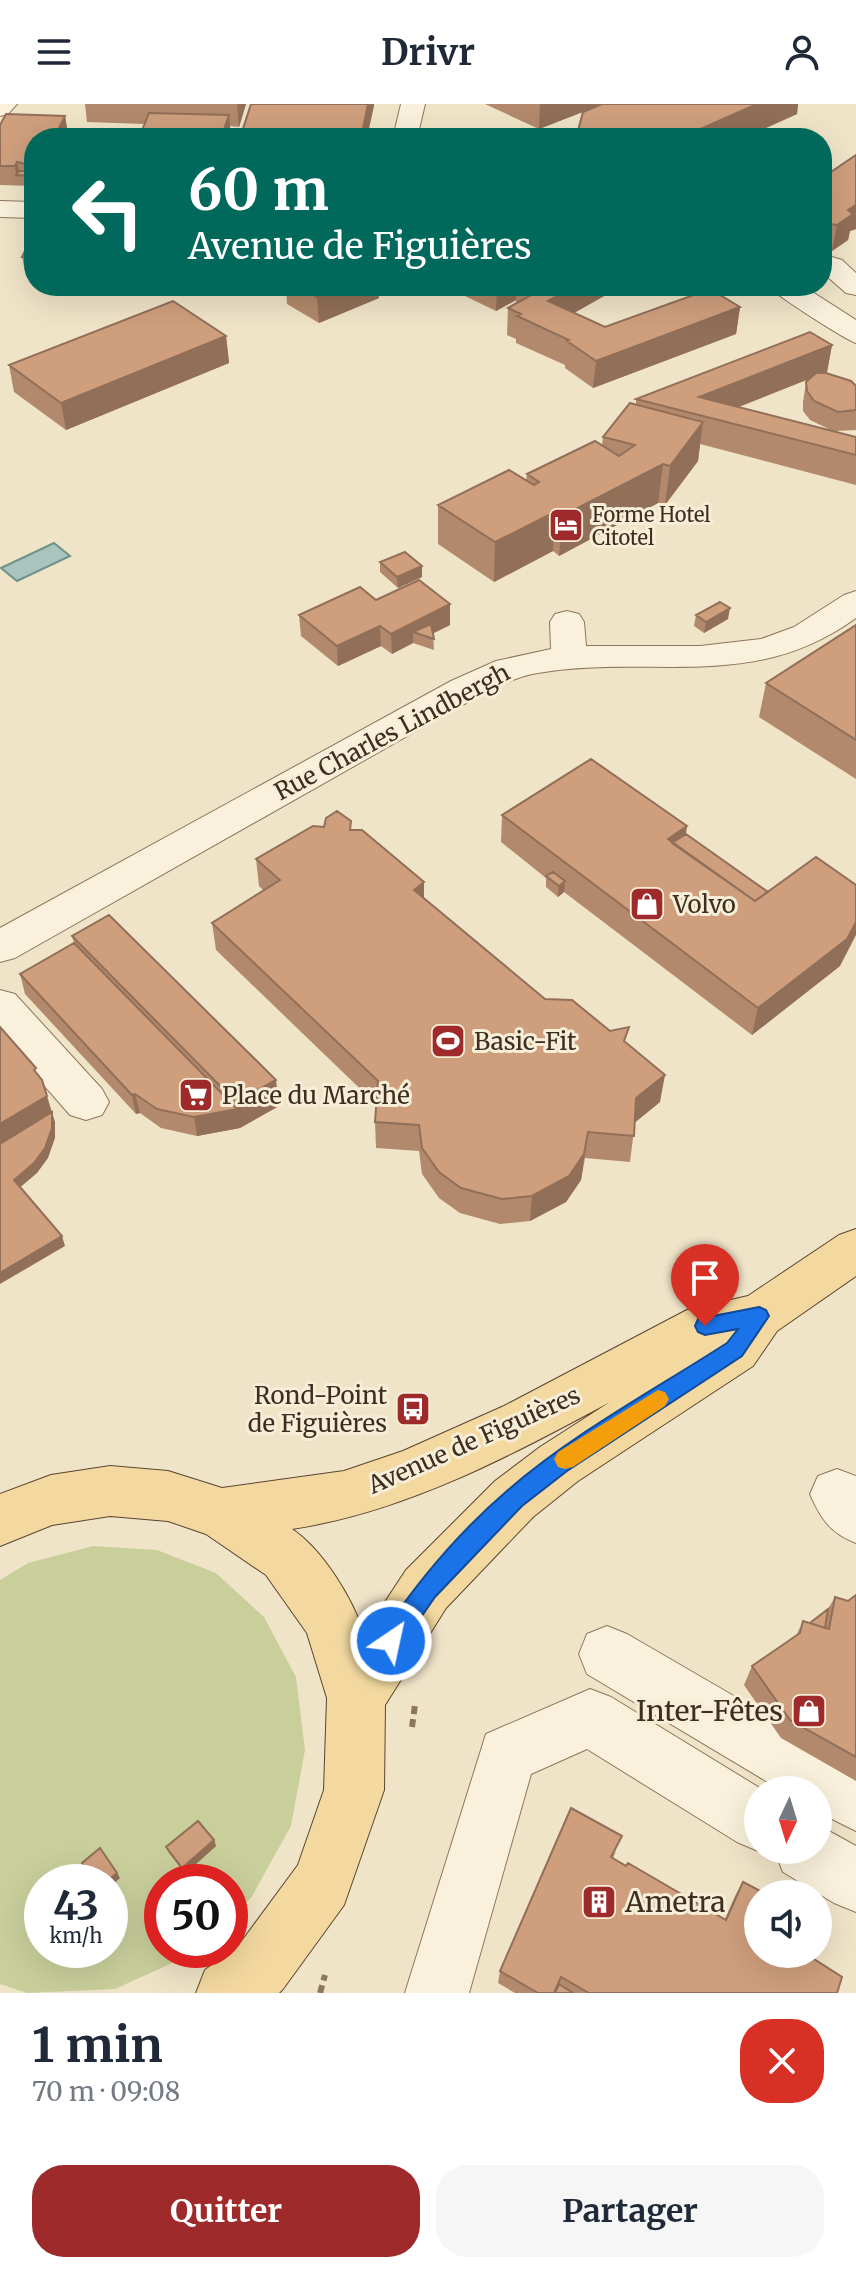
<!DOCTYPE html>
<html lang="fr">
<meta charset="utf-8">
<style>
body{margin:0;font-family:Merriweather,serif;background:#f6f6f7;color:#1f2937;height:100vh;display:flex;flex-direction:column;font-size:30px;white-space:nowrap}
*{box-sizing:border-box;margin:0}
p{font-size:26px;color:#747a83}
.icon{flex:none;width:44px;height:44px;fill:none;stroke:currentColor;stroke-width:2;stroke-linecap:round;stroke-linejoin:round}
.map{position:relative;height:1889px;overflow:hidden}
.side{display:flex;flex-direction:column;background:#fff;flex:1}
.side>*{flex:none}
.banner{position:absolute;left:24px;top:24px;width:808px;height:168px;border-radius:32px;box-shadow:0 8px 32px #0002;background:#00695c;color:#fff;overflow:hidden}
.needle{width:52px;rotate:184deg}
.tools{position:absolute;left:744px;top:1672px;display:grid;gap:16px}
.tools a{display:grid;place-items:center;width:88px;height:88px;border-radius:50%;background:#fff;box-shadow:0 8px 32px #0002;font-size:40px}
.speed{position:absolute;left:24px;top:1760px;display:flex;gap:16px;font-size:40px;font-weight:700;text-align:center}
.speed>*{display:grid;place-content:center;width:104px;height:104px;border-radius:50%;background:#fff;box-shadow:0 8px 32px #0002;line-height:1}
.speed small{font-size:20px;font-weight:400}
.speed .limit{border:12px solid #d22;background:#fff;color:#111}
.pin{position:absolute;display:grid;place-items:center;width:68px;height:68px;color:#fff;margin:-82px -34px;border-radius:50% 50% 50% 0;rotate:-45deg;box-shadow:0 0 8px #0007}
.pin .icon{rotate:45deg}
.me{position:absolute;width:88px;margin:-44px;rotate:34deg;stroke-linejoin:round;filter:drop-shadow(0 0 6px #0008)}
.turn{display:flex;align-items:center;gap:28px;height:168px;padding:0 32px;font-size:36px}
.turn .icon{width:104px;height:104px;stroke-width:2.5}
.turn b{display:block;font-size:56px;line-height:68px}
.round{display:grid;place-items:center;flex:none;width:84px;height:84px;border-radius:32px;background:#f6f6f7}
.overview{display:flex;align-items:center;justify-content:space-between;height:136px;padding:0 32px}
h1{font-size:48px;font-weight:700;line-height:60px}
.action{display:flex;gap:16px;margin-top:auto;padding:16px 32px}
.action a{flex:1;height:92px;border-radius:32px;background:#9e2a2b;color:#fff;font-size:32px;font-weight:700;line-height:92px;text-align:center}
.action a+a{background:#f6f6f7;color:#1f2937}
header{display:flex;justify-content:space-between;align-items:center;height:104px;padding:0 32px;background:#fff;font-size:36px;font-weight:700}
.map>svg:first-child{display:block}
</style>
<header><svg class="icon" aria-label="menu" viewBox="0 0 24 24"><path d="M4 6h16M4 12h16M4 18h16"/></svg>Drivr<svg class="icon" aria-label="person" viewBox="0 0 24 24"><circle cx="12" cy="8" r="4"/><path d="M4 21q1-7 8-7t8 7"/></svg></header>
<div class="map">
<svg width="856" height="1889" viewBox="0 0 856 1889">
<rect width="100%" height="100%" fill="#f0e4c8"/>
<!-- green -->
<path fill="#c9cf9b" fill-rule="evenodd" d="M93 1442 157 1446 216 1469 264 1513 296 1573 305 1646 291 1722 251 1794 230 1814V1778H162V1846H195L190 1851 115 1885 27 1889 0 1880V1476L28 1459ZM42 1778H110V1846H42Z"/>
<!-- water -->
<path fill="#a9c4bc" stroke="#6f938a" stroke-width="2" d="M54 439 70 452 17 477 1 464Z"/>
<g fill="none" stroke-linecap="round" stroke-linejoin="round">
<!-- minor casing -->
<g stroke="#8d765c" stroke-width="2">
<path id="minor" d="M0 0H17L8 10 0 12Z
M401 0H425L417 34H393Z
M0 97 34 98V114L0 113Z
M822 150 842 156 856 169V191L846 189 822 168Z
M768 182H803L856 216V239C846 236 774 190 768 182Z
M856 487V514C750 591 648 548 532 570 505 576 479 593 455 605L15 854 0 858V824L451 577 496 557 551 545 550 518 555 510 567 507 579 510 584 518 586 542H700L761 535 794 523 844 491Z
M0 886 15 890 102 985 109 998 102 1011 86 1016 70 1011 0 931Z
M837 1365 856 1372V1439C830 1429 821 1415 810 1390L818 1372Z
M607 1522 627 1530 856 1663V1727L818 1708V1686H781L587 1570 579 1550 587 1530Z
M590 1585 611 1593 763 1686H758V1746H761L758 1747 737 1738 587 1645 531 1670 469 1889H405L486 1630Z
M818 1721 856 1742V1808L834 1799 783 1768 774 1746H818Z"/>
</g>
<!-- major casing -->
<g stroke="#5b4430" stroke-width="2">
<path id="major" d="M856 1125V1172L777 1227 753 1262 578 1377 533 1413 446 1504 385 1601 384 1686 344 1801 283 1885 279 1889H196L205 1866 239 1841 298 1761 324 1686 327 1594 307 1529 266 1471 206 1430 168 1417 110 1412 52 1421 0 1442V1390L51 1371 110 1362 168 1367 222 1384 344 1367 403 1347 504 1302 687 1206 748 1192 839 1131ZM610 1298 540 1343 495 1377 406 1466 364 1530C353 1495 323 1446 292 1425 405 1408 510 1352 610 1298Z"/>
</g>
<!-- path -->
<path stroke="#8d765c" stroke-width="6" stroke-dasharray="8 5" stroke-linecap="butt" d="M412 1623 415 1601
M320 1889 325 1871"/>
<!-- minor -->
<use href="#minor" fill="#faf1dc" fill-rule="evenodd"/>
<!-- major -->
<use href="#major" fill="#f3d9a0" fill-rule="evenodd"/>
</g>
<!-- wall -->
<path fill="#b2896c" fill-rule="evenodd" d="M85 0H246L239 23 230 22 231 34H139L145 20 87 18Z
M485 0H798L797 10 744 34H576L583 8 539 25Z
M65 12 68 30 66 34H34V82L0 81V21Z
M856 51V125L850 127 848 136 832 147 822 146V74Z
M34 128V172H26L22 153Z
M138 182H241L240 186 139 183Z
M286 182H414L398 188 392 185 378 190 379 194 319 219 287 200Z
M465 182H622L574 209 605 223 740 203 736 230 593 284 565 264V261L516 239V235L507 231 508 204 516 200V196L496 207 465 192Z
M226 232 229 259 66 326 14 288 9 261Z
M832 241 827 268 823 269 856 282V326L835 327 856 333V381L700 340 698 357 665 401 658 399 559 452 553 447 494 478 438 440V401L526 377 527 370 602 341 603 333 636 301V295ZM811 274 806 278 803 298V307L810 316 831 326 739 303Z
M380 458 422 473 398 484 380 468Z
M376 496 450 521 433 529 434 546 413 539 392 550 381 542 338 562 301 532 299 511Z
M696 511 728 515 704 529 694 522Z
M856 521V675L759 613 766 579Z
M502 711 687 722 686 730 840 862 752 931 564 788 558 793 546 783V774L501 738Z
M352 726 424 778V794L545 895 626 939 660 998 635 1018 630 1058 585 1054 581 1076 566 1098 530 1117 500 1120 460 1109 439 1094 422 1070 419 1047 376 1044 375 1018 377 1001 216 846 212 819 264 787 259 782 256 755Z
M72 832 279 1002 240 1024 197 1032 161 1024 140 1009 136 1010 25 890 20 870 74 839Z
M856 1491V1677L781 1634 744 1581 752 1562 796 1532 803 1517 810 1519 828 1505 835 1493 848 1497Z
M214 1736 216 1742 185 1770 169 1749 166 1743Z
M616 1747 613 1754 725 1815 735 1792 743 1778 758 1850 837 1889H515L498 1879 500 1867Z"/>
<!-- shaded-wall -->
<path fill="#916f58" d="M237 0H246L239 23Z
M368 0H374V2L367 34H361Z
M540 0H603L539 25Z
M757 0H798L797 10 744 34H680Z
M229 11 231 34H221Z
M65 12 68 30 66 34H54Z
M17 58 20 71H16L15 62Z
M854 101H856V125L850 127 848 136 832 147 837 121 848 106Z
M343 182H392V185L378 190 379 194 319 219 317 193Z
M398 182H414L398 188Z
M497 182H541L517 183 516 196 496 207Z
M576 182H622L547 224 548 197Z
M740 203 736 230 593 284 596 257Z
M226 232 229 259 66 326 61 299Z
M832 241 827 268 710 314 699 293Z
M703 318 698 357 665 401 670 362Z
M663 360 658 399 559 452 562 412Z
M555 408 553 447 494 478 495 438Z
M422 462V473L398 484 397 473Z
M450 500V521L426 533 413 528V539L392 550 391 530Z
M730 504 728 515 704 529 706 518Z
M380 522 381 542 338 562 337 542Z
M687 722 682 750 668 735Z
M565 777 564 788 558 793 559 782Z
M424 778V806L414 786Z
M856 818V831L840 862 752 931 758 904Z
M665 971 660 998 632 1021 636 994Z
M276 976 279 1002 240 1024 197 1032 194 1013 237 1005 236 998Z
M135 990 140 1009 136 1010 132 991Z
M47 992 55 1018V1034L48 1054 37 1069 17 1086 0 1052V1020Z
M588 1028 581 1076 566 1098 530 1117 532 1092Z
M62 1132 65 1142 0 1180V1169Z
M214 1736 216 1742 185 1770 182 1764Z
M117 1769 120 1774 110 1783V1778H106Z"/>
<!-- building -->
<path fill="#cf9f7d" stroke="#916f58" stroke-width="2" d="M251 0H368L361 34H240Z
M602 0H757L680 34H576L583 8Z
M149 9 229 11 221 34H139Z
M6 10 65 12 54 34H34V62L17 58 15 62H0V21Z
M856 51V101L848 106 853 110 837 121 822 119V74Z
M19 67H28L32 72 16 71Z
M34 128V153H22Z
M300 182H343L317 193Z
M519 182H576L548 197 605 223 710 185 740 203 596 257 567 237 569 236 517 212 521 210 508 204 533 190 517 183Z
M173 197 226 232 61 299 9 261Z
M810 228 832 241 699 293 856 333V351L636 295Z
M816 269H826L851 277 856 282V306L838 308 814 297 807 287 806 278Z
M630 299 703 318 670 362 663 360 562 412 555 408 495 438 438 401 509 366 534 381 539 378 527 370 595 337 619 352 635 341 603 333Z
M405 448 422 462 397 473 380 458Z
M419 476 450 500 391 530 380 522 337 542 299 511 360 483 376 496Z
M720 498 730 504 706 518 696 511Z
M431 520 434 535 413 528Z
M856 521V636L766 579Z
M591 655 687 722 668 735 755 797 816 753 856 781V818L847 835 758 904 502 711Z
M337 707 351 717 350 726H362L424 778 414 786 545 895 572 896 610 927 629 923 624 937 665 971 636 994 634 1032 588 1028 584 1050 569 1072 532 1092 502 1095 461 1084 439 1068 422 1044 419 1021 375 1018 378 977 212 819 280 776 256 755 313 722 324 723 326 714Z
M686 730 768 788 755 797 672 739Z
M553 768 565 777 559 782 546 772Z
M109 811 276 976 236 998 72 832Z
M74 839 237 1005 194 1013 157 1005 135 990 132 991 20 870Z
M0 923 36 964 34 966 42 976 47 992 0 1020Z
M52 1008V1024L45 1044 34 1059 14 1076 62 1132 0 1169V1040Z
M856 1491V1653L790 1616 752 1562 800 1529 803 1517 829 1525 835 1493 848 1497Z
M828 1505 825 1524 810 1519Z
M571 1704 622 1732 611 1753 626 1762 628 1759 726 1816 743 1778 766 1790H758V1850H806L842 1873 837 1889H589L561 1873 554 1889H538L500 1867Z
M198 1717 214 1736 182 1764 166 1743Z
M100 1744 117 1769 106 1778H95L82 1759Z
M559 1880 573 1889H555Z"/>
<!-- route -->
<path fill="#1a73e8" stroke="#114b97" stroke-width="2" d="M759 1203 766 1206 769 1212 742 1252 567 1367 522 1402 435 1493 399 1545 391 1549 383 1545 379 1537 383 1529C418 1477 460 1427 508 1386 574 1329 654 1286 727 1239L738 1225 705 1231 698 1228 695 1222 698 1215Z"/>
<!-- slow -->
<path fill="#f59e0b" d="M658 1286 665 1288 669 1295 665 1302 573 1363 565 1365 558 1363 554 1355 558 1348Z"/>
<!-- icons -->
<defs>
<g id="hotel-square" transform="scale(1.8)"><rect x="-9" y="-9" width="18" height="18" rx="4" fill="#9e2a2b" stroke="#f7eed8"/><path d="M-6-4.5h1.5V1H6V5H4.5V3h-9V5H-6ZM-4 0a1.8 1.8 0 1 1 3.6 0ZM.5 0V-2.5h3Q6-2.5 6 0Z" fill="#fff"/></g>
<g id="shop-square" transform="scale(1.8)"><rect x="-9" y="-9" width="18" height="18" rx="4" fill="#9e2a2b" stroke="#f7eed8"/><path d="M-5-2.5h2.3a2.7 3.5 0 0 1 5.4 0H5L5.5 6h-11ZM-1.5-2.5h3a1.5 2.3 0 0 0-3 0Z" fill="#fff"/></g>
<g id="stadium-square" transform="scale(1.8)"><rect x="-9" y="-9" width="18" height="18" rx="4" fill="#9e2a2b" stroke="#f7eed8"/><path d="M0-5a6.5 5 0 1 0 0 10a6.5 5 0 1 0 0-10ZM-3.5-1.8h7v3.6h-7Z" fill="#fff"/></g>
<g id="supermarket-square" transform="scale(1.8)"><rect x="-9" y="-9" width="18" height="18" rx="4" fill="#9e2a2b" stroke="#f7eed8"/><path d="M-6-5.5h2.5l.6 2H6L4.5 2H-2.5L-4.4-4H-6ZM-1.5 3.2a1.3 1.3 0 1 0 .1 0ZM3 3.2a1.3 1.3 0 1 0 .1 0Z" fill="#fff"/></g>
<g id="bus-square" transform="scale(1.8)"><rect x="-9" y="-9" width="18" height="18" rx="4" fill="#9e2a2b" stroke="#f7eed8"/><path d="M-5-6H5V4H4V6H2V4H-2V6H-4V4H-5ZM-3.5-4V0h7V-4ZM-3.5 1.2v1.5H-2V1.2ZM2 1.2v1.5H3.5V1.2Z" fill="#fff"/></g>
<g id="building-square" transform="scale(1.8)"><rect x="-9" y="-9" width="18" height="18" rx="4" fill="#9e2a2b" stroke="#f7eed8"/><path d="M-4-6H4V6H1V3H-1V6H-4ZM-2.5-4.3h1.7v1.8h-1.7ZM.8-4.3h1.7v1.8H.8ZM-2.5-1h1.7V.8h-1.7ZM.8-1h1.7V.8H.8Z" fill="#fff"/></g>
</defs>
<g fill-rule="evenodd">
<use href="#hotel-square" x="566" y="421"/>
<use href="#shop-square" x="647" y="800"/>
<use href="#stadium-square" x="448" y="937"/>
<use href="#supermarket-square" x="196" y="991"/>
<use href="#bus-square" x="413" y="1305"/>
<use href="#shop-square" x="809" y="1607"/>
<use href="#building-square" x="599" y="1798"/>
</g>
<g text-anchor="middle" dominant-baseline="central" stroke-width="6" stroke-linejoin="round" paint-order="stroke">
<!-- far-poi labels -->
<g font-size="20" fill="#3d2e20" stroke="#f7eed8" text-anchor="start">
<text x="592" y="410">Forme Hotel<tspan x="592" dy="23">Citotel</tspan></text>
</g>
<!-- street labels -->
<g font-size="24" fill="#3d2e20" stroke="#f7eed8">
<text transform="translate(392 628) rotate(-28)">Rue Charles Lindbergh</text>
<text transform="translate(474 1336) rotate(-24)">Avenue de Figuières</text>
</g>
<!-- poi labels -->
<g font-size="24" fill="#3d2e20" stroke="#f7eed8" text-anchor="start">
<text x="673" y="800">Volvo</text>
<text x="474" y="937">Basic-Fit</text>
<text x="222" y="991">Place du Marché</text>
<text x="387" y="1291" text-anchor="end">Rond-Point<tspan x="387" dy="28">de Figuières</tspan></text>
</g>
<!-- near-poi labels -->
<g font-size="28" fill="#3d2e20" stroke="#f7eed8" text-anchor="end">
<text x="783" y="1607">Inter-Fêtes</text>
<text x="625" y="1798" text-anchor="start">Ametra</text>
</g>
</g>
</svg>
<div class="tools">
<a><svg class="needle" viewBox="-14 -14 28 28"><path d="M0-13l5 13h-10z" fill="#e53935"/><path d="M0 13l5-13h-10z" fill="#747a83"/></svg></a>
<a><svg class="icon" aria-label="sound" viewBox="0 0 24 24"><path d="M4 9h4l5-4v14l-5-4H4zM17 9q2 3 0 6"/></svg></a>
</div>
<div class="speed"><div>43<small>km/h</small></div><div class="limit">50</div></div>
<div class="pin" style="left:705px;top:1222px;background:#d93025"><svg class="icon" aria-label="arrive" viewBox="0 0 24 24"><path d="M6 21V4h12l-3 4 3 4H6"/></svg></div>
<svg class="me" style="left:391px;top:1537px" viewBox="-20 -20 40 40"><circle r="17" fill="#1a73e8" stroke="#fff" stroke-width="3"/><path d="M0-11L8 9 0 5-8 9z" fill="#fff"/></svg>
<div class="banner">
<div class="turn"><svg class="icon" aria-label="left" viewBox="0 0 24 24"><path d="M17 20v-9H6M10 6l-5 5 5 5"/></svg><div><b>60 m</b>Avenue de Figuières</div></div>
</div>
</div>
<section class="side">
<div class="overview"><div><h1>1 min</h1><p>70 m · 09:08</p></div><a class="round" style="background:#d93025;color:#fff"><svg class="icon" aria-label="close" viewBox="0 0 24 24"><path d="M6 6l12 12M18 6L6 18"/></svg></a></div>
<div class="action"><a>Quitter</a><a>Partager</a></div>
</section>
